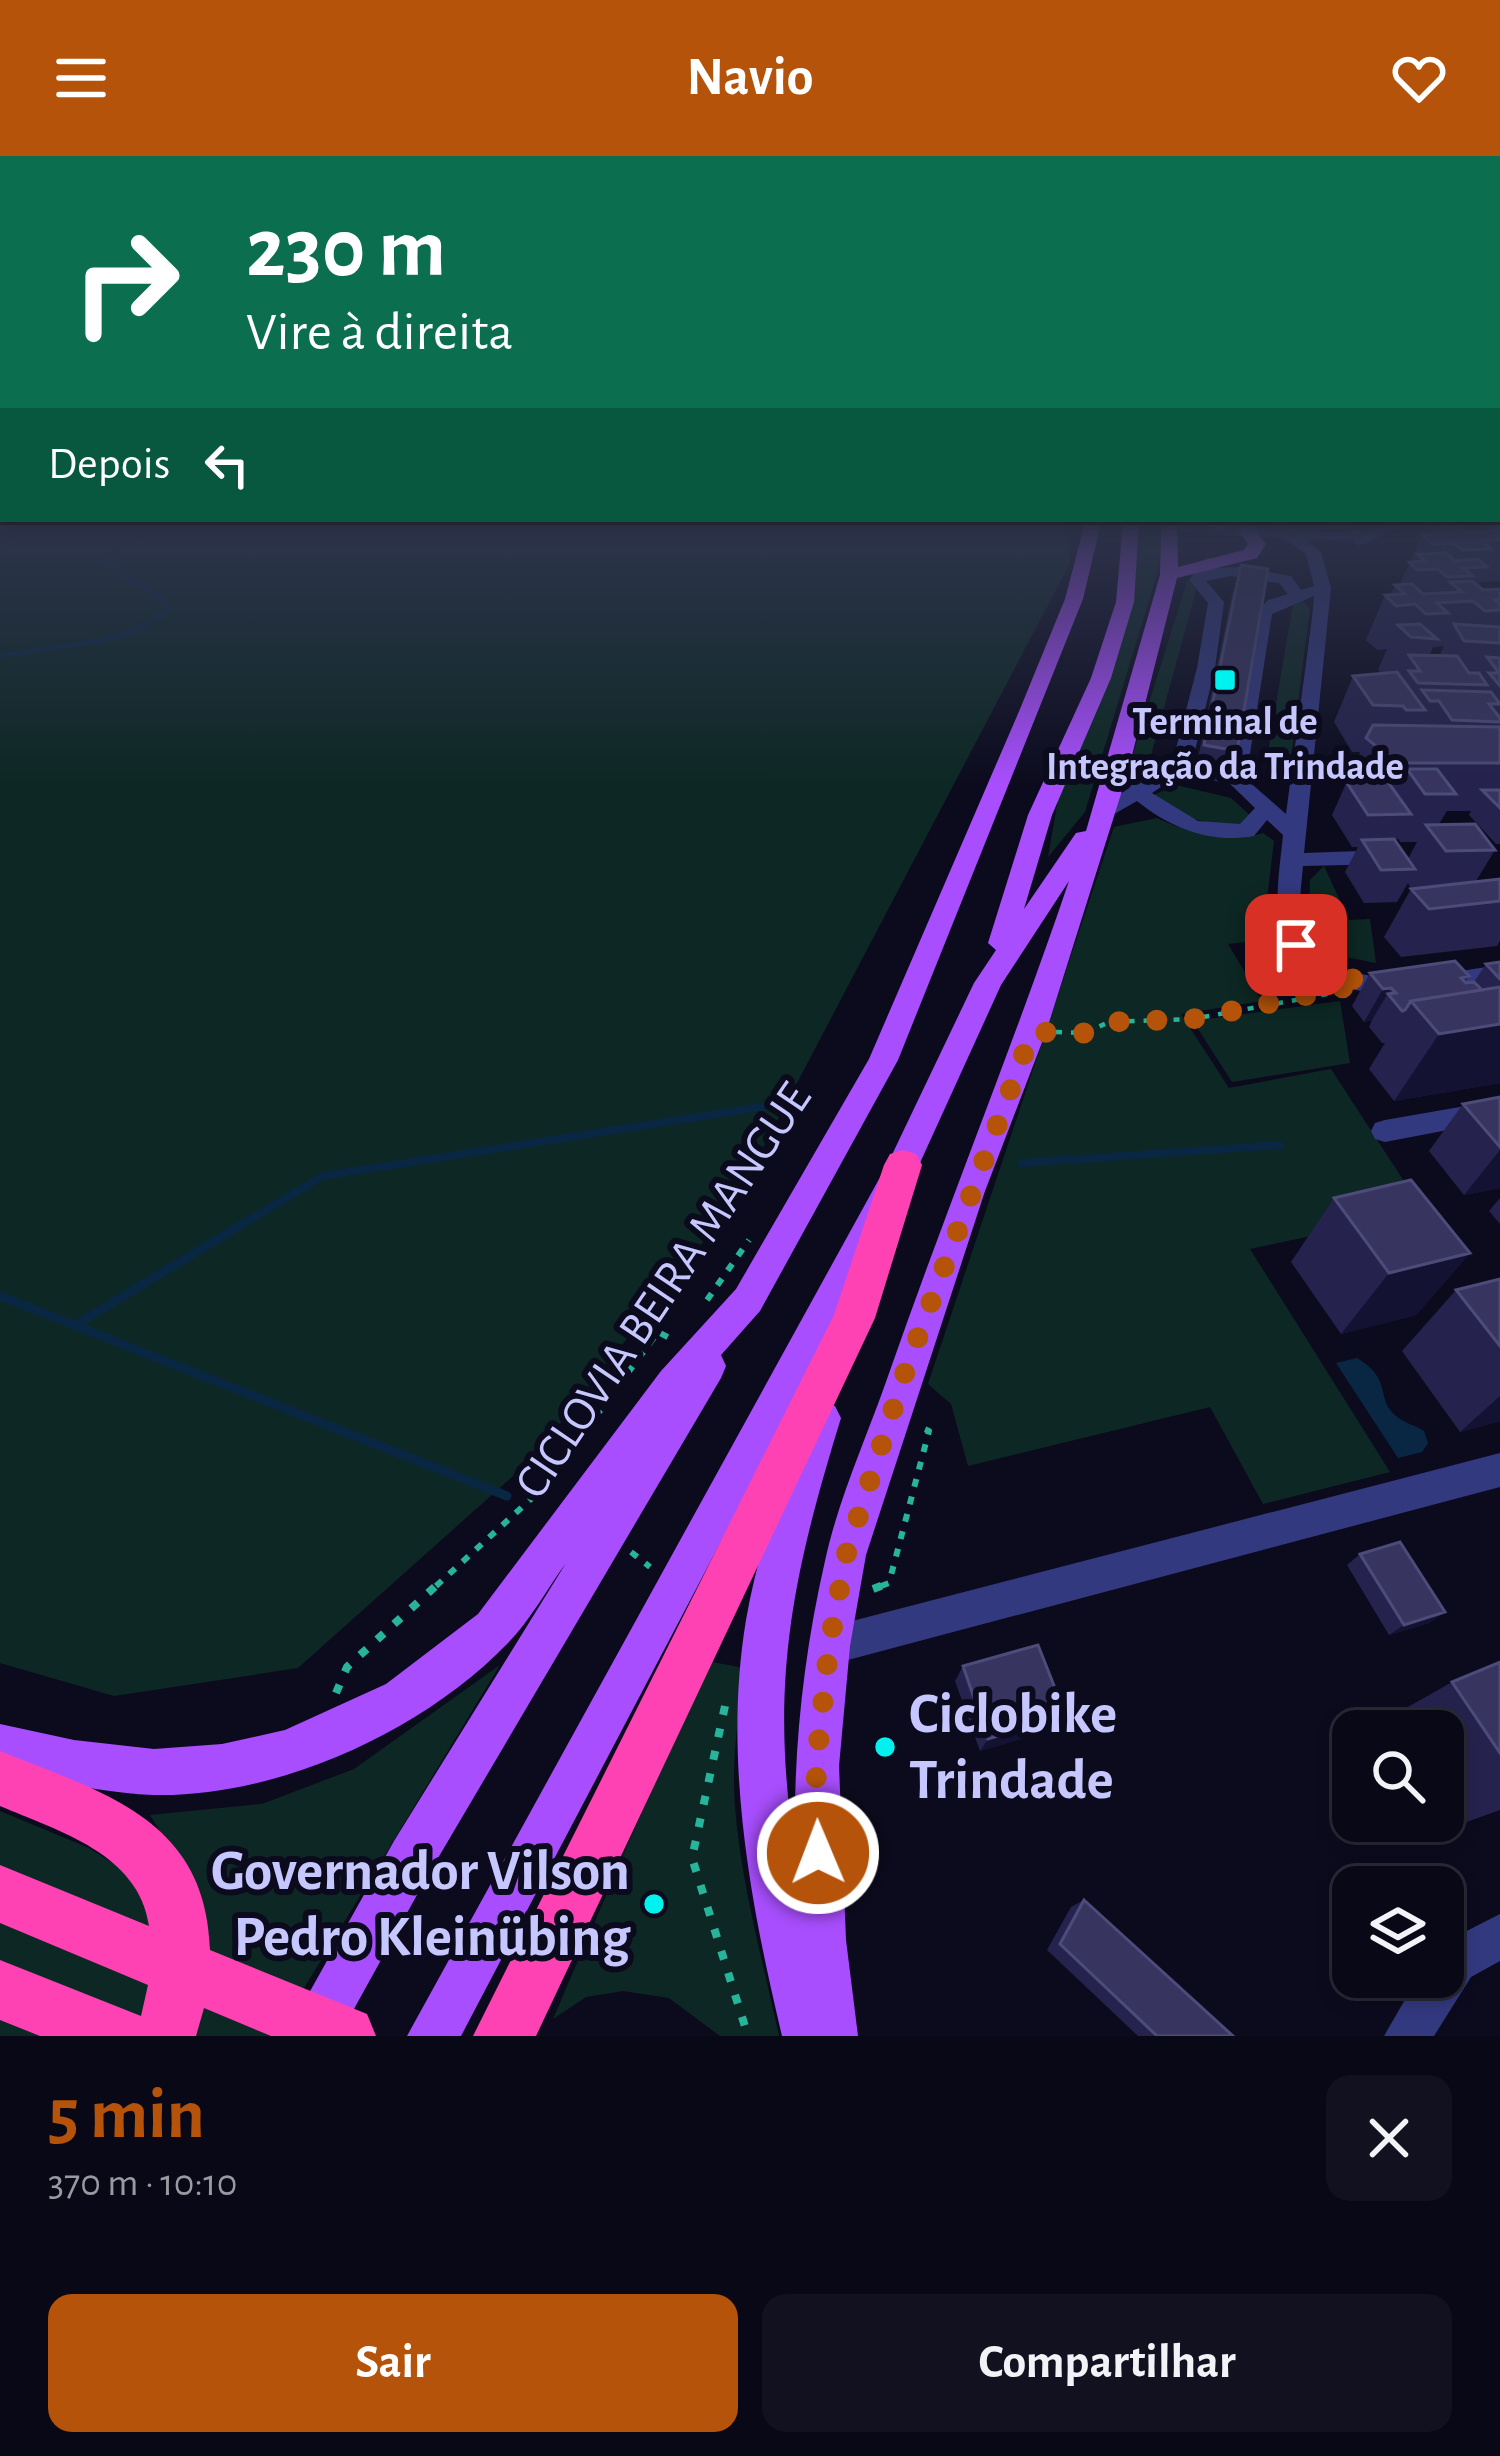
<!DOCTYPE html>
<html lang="pt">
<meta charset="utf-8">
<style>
body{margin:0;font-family:"Alegreya Sans",sans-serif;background:#12111f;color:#f1f3f6;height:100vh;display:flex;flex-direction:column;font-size:45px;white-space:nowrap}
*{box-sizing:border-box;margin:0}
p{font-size:39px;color:#999aa1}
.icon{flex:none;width:66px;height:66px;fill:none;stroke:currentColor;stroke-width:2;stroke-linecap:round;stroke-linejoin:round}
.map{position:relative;height:1880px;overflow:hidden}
.sheet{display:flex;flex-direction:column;background:#090816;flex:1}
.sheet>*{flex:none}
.top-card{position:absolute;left:0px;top:0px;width:1500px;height:366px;box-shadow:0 6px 18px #0003,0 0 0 3px #292935;background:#0b6e4f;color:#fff;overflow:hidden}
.buttons{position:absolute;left:1332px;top:1554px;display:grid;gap:24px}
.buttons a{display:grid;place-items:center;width:132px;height:132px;border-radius:24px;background:#090816;box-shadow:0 6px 18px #0003,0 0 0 3px #292935;font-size:60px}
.pin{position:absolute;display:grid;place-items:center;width:102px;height:102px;color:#fff;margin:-51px;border-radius:24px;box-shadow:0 6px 18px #0006}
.me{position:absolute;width:132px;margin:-66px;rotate:359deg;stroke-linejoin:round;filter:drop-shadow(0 0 9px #0008)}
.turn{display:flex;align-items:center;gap:42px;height:252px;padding:0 48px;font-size:54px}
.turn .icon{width:156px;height:156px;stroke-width:2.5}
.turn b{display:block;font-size:84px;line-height:102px}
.then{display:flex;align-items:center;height:114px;padding:0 48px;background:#0003;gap:24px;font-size:45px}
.round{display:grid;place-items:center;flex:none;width:126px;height:126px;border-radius:24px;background:#12111f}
.headline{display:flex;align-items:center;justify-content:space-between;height:204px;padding:0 48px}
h1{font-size:72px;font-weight:600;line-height:90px;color:#b45309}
.cta{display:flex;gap:24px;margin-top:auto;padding:24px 48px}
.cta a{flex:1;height:138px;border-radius:24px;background:#b45309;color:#fff;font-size:48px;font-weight:600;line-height:138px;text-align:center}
.cta a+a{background:#12111f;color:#f1f3f6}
header{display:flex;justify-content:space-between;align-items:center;height:156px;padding:0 48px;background:#b45309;color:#fff;font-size:54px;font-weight:600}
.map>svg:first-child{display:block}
</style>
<header><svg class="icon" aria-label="menu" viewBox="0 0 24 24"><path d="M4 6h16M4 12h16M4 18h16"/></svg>Navio<svg class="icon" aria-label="heart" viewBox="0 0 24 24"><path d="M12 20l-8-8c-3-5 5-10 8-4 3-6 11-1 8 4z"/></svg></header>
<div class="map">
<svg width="1500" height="1880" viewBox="0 0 1500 1880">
<rect width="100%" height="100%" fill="#0c0b1e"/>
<!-- green -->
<path fill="#0d2824" d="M0 367H1067L1070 407 734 1047 532 1303 298 1512 114 1540 0 1507Z
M1161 376 1159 411 1085 656 1048 701 1060 632 1130 453 1138 379Z
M1188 423 1196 434 1146 618 1125 623Z
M1303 445 1310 452 1289 618 1265 613 1293 448Z
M1176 629 1231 642 1253 662 1243 670C1206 670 1181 660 1149 641Z
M1157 662C1189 677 1229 689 1263 677L1274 685 1265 760 1271 783 1228 788 1262 845 1181 858 1229 932 1331 913 1424 1056 1250 1093 1390 1316 1263 1348 1210 1251 968 1310 951 1248 928 1228 1114 671Z
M1324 710 1349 764 1370 763 1376 807 1331 798 1308 778 1310 724Z
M1340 845 1350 907 1232 926 1193 865Z
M707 1505 744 1512C739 1558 731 1605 735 1651 741 1728 763 1805 779 1880H720L669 1842 623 1835 586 1841 553 1863Z
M500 1509 275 1880H188L187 1719 150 1659 262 1648 354 1613Z
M0 1655 89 1692 127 1716 153 1767 157 1835 139 1880H0Z"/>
<!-- water -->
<path fill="#092743" d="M1357 1202C1393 1223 1375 1243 1396 1260 1404 1267 1415 1269 1424 1275L1428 1287 1422 1296 1398 1302 1336 1207Z"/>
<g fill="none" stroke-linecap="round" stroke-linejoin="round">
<!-- stream-far2 -->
<path stroke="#092743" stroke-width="4.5" d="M0 500C56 488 122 492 168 454L165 445 105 407 108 398C157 369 203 390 250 367"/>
<!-- stream-far1 -->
<path stroke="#092743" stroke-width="8" d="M1022 1007 1280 989
M241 1069 323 1020 774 949"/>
<!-- stream -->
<path stroke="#092743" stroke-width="9" d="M0 1140 507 1340
M74 1170 246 1066"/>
<!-- path-far2 -->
<path stroke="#27b49b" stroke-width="4.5" stroke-dasharray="6 9" stroke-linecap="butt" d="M1056 876 1085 877 1109 866 1193 863 1328 838"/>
<!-- path-far1 -->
<path stroke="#27b49b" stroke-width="6" stroke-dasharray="8 10" stroke-linecap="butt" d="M707 1144 749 1084
M543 1332 554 1340
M631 1396 650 1411
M436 1430 543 1332 658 1176 673 1184
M881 1430 889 1427 929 1275 917 1270"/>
<!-- path -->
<path stroke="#27b49b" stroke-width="8" stroke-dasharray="9 14" stroke-linecap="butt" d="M873 1433 889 1427
M336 1537 347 1511 439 1427
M725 1550 692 1702 748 1880"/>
<!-- minor -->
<path fill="#33397f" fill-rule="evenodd" d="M1164 367 1270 372 1265 367C1282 367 1294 375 1312 375 1331 376 1353 377 1372 373 1386 371 1395 367 1410 367L1359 390 1352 383 1306 384 1321 396 1331 432 1304 697 1388 694 1399 701 1388 708 1303 710C1301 732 1296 765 1307 784 1338 842 1449 816 1500 809V825C1442 834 1304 861 1282 780 1273 748 1280 711 1283 679L1267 664 1254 680C1211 688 1170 672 1137 645L1109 661H1095V653L1125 635 1116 626 1119 622 1126 620 1139 627 1172 608 1197 512 1208 447 1189 424 1205 402H1217L1214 412 1242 411 1291 420 1301 434 1314 430 1306 398 1284 382 1169 375 1161 370ZM1231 420 1279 427 1288 438 1268 444 1256 456 1226 624 1255 652 1240 668 1198 665 1152 637 1191 611 1215 512 1224 446 1206 425ZM1314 440 1312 462 1286 658 1246 623 1272 458Z
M1500 944V964L1385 986 1375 983 1371 975 1375 967 1385 964Z
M1500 1297V1331L829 1509 815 1504 810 1490 815 1476 829 1471Z
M1500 1758V1805L1471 1821 1434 1880H1384L1418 1821H1443V1787Z"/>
<!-- major -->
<path fill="#a94eff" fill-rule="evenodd" d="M1085 367H1101L1083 443 898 904 760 1155 721 1199 726 1210 721 1222 428 1719 339 1880H285L394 1685 566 1407C547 1433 530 1465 507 1488 422 1576 276 1642 153 1639 102 1637 50 1624 0 1614V1568L74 1584 154 1593 222 1588 285 1574 386 1528 478 1458 661 1215 736 1133 869 903 1020 553 1065 443Z
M1123 367H1139L1134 446 1111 522 1052 659 1024 753 1076 677 1086 675 1160 419 1161 367H1177L1178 411 1244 394 1248 388 1238 374 1240 370H1252L1266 388 1257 402 1177 422 1127 619 1046 876 985 1035 866 1399 850 1490 839 1610 846 1784 858 1880H782C750 1746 723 1602 746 1464 758 1395 782 1328 803 1262L809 1250 822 1244 835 1250 841 1262C792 1421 769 1528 795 1695 793 1597 803 1501 825 1405 838 1344 866 1283 887 1223 945 1056 1012 893 1069 725L1001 829 919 1009 461 1880H407L889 1005 974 827 996 794 988 787 1028 659 1091 522 1116 446Z
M1201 367H1223L1227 371 1219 376Z"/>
<!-- highway -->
<path fill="#ff42b3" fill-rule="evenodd" d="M903 994 916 998 922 1009 875 1162 536 1880H473L834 1159 884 1009 890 998Z
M0 1595C103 1637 206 1662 210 1794L367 1858 376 1880H271L204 1852 196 1880H40L0 1864V1804L141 1860 148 1829 0 1767V1709L149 1770C139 1698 59 1675 0 1650Z"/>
</g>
<!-- wall -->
<path fill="#25224d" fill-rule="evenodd" d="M1305 367H1357L1353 369 1351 374 1309 370Z
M1424 367H1500V427L1498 425 1479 426 1478 430 1483 434 1500 433V688H1496L1469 659 1471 655H1447L1439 668 1495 694 1476 725 1500 723V785L1497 790 1401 801 1384 781 1411 733 1408 727 1397 746 1364 747 1345 716 1358 691H1352L1332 659 1360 596H1352L1334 566 1353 520 1381 517 1378 514 1387 493 1377 494 1366 484 1385 439H1391L1395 429H1399L1410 406 1422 379 1419 377ZM1444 490 1439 500H1429L1433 491ZM1398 682 1400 686H1417L1408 703 1396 686Z
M1241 409 1237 595 1225 627 1194 621 1232 439Z
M1500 806V927L1394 945 1369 913 1385 887H1382L1369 871 1372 864 1364 866 1352 850 1370 817 1469 820 1465 826H1474L1486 808Z
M1500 941V1032L1464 1039 1429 995 1463 948Z
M1334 1042 1470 1097 1416 1159 1341 1178 1291 1106Z
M1500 1042V1068L1489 1055Z
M1500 1123V1265L1460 1276 1402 1195 1456 1134Z
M1360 1398 1445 1456 1429 1467 1389 1479 1347 1409Z
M1500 1506V1654L1453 1671 1443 1656V1575H1392L1385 1564 1452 1526Z
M963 1510 1055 1573 980 1595 955 1525Z
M1084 1744 1233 1880H1138L1047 1794 1071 1751Z"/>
<!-- shaded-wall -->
<path fill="#141232" d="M1463 367H1492L1483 384 1454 387Z
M1391 832 1372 864 1364 866 1383 833Z
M1500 859V927L1394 945 1439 878Z
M1500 994V1032L1464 1039Z
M1470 1097 1416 1159 1341 1178 1389 1117Z
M1500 1240V1265L1460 1276Z
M1445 1456 1429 1467 1389 1479 1404 1469Z
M1066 1560 1055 1573 980 1595 988 1583Z"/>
<!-- building -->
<path fill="#373460" stroke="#4d4b79" stroke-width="3" d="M1460 370 1469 376 1500 375V383L1481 385 1491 393 1462 394 1453 387 1432 388 1422 379 1442 378 1433 371Z
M1446 397 1455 405 1478 403 1487 411 1463 412 1473 420 1447 421 1438 413 1417 414 1409 406 1426 405 1417 398Z
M1241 409 1268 413 1237 595 1204 589Z
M1472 425 1483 434 1500 433V443L1495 444 1500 448V454L1485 455 1473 445 1437 447 1448 457 1426 458 1415 448 1396 450 1385 439 1405 438 1395 429 1412 428 1423 438 1462 436 1450 426Z
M1420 468 1437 483 1411 481 1398 469Z
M1454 468 1500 471V487L1464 485Z
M1409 499 1457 500 1469 517H1479L1487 529 1418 527 1409 515H1420Z
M1487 501 1500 502V530L1489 517H1499Z
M1397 516 1425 554H1406L1403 550 1373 549 1353 520Z
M1422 534 1491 536 1500 548H1489L1500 562V566L1452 564 1439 545H1430Z
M1373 569 1500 571V607H1387L1383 596 1366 582Z
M1407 613H1437L1456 638H1425Z
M1388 626 1411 658 1368 659 1347 627Z
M1482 634H1500V652Z
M1475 668 1495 694 1446 695 1426 669Z
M1394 683 1415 713 1381 714 1362 684Z
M1500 723V745L1429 753 1411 733Z
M1455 805 1469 820 1461 822 1466 827 1474 826 1482 834 1411 845 1405 854 1402 855 1388 838 1396 837 1391 832 1383 833 1370 817Z
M1500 806V823L1486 808Z
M1500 831V868L1439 878 1411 845Z
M1500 941V991L1463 948Z
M1411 1024 1470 1097 1389 1117 1334 1042Z
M1500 1123V1190L1456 1134Z
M1400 1386 1445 1456 1404 1469 1360 1398Z
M1038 1489 1066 1560 988 1583 963 1510Z
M1500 1506V1597L1452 1526Z
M1084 1744 1233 1880H1157L1060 1788Z"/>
<!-- sky -->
<linearGradient id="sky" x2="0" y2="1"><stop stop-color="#070610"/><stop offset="0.58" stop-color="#2e344c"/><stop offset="1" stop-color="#2e344c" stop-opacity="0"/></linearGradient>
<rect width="1500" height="630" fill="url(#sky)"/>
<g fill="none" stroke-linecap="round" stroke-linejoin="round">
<!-- route -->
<path stroke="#b45309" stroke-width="21" stroke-dasharray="0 37.8" d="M818 1697 816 1610 829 1490 846 1399 906 1213 1032 876 1085 877 1109 866 1193 863 1366 827 1339 819 1296 789"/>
</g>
<!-- markers -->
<g fill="#00f2ef" stroke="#0c0b1e" stroke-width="4.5">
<rect x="1213" y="512" width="24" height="24" rx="6"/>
<circle cx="885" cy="1591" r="12"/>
<circle cx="654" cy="1748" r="12"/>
</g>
<g text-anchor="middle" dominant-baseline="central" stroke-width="12" stroke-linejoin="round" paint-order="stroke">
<!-- far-poi labels -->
<g font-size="39" font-weight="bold" fill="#c7c7ff" stroke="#0c0b1e">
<text x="1225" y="566">Terminal de<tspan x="1225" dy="45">Integração da Trindade</tspan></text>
</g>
<!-- street labels -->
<g font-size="48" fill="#c7c7ff" stroke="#0c0b1e">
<text transform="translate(664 1135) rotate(-56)">CICLOVIA BEIRA MANGUE</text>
</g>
<!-- near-poi labels -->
<g font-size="57" font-weight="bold" fill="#c7c7ff" stroke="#0c0b1e" text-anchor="start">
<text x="909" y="1558">Ciclobike<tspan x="909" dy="66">Trindade</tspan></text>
<text x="630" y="1715" text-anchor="end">Governador Vilson<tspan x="630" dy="66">Pedro Kleinübing</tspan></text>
</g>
</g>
</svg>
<div class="buttons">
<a><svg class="icon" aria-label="search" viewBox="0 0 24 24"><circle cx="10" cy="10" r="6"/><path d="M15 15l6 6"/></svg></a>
<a><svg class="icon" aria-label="layers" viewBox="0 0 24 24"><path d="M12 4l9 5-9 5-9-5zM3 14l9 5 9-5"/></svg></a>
</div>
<div class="pin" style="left:1296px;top:789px;background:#d93025"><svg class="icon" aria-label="arrive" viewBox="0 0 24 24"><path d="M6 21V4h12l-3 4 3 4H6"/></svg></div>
<svg class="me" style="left:818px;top:1697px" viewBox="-20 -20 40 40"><circle r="17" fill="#b45309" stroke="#fff" stroke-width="3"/><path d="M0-11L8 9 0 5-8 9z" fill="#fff"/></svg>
<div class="top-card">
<div class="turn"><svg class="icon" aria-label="right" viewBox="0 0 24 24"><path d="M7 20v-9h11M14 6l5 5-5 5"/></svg><div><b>230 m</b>Vire à direita</div></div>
<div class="then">Depois<svg class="icon" aria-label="left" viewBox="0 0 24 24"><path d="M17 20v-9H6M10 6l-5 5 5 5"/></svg></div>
</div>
</div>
<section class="sheet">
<div class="headline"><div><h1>5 min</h1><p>370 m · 10:10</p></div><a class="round"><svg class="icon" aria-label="close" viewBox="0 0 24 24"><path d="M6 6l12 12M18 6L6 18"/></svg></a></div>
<div class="cta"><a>Sair</a><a>Compartilhar</a></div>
</section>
